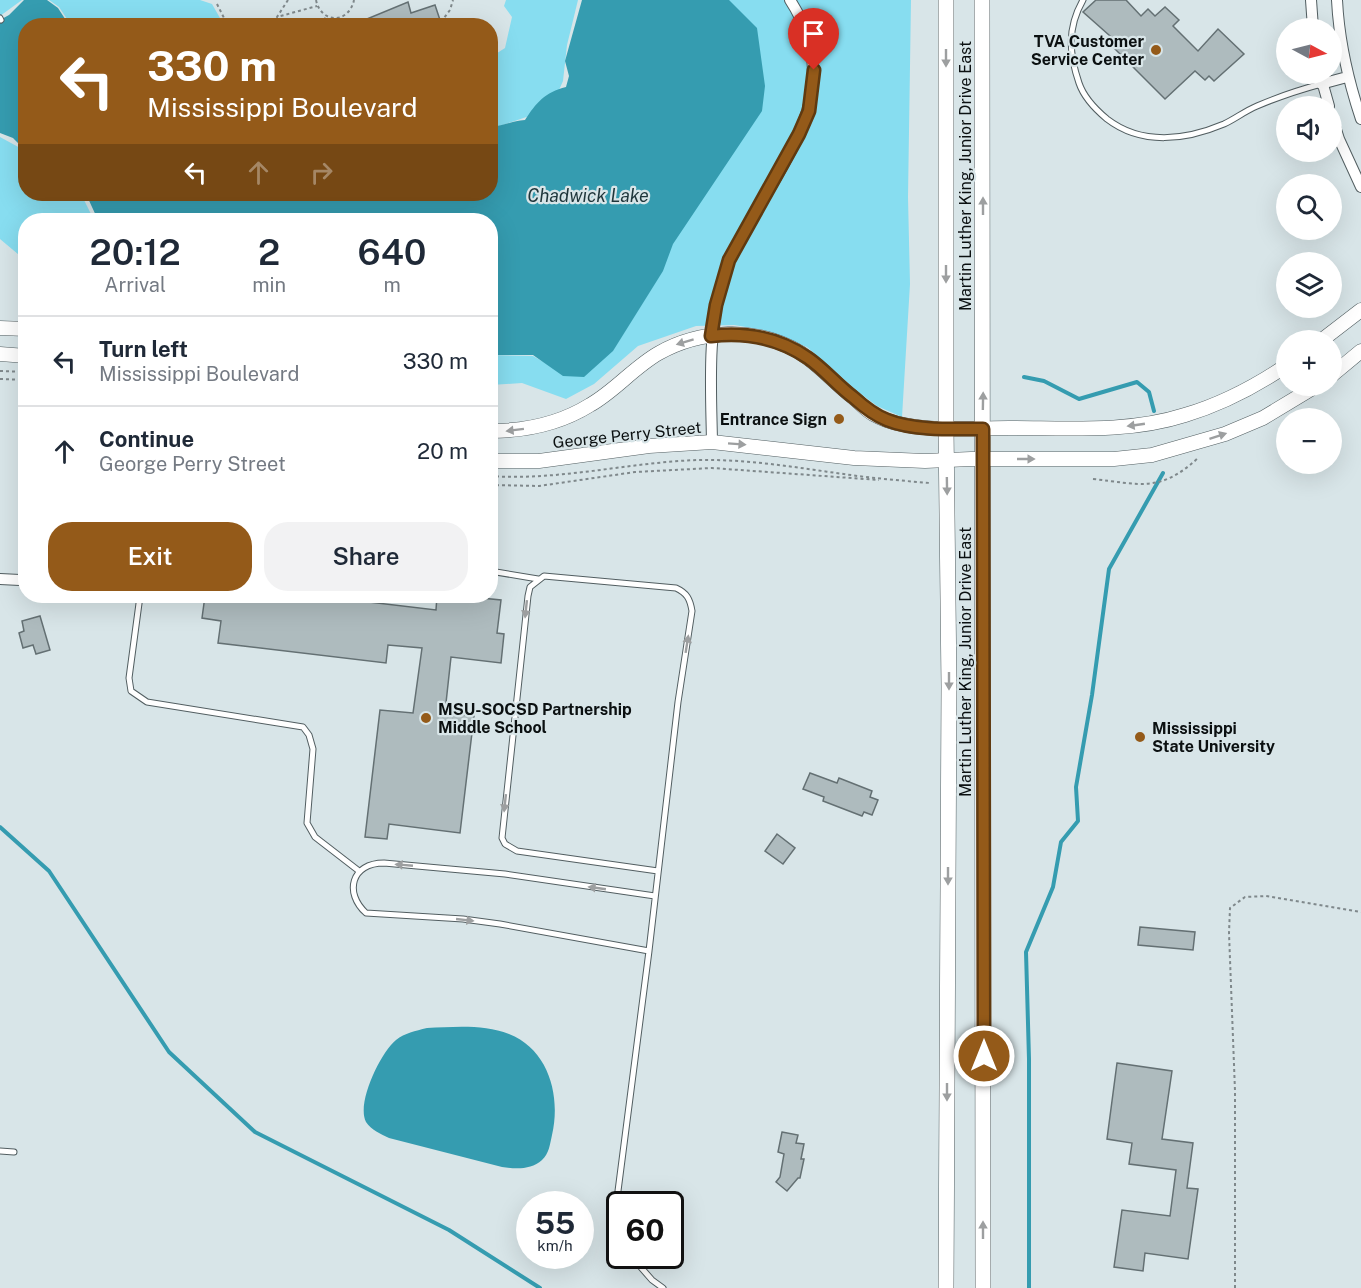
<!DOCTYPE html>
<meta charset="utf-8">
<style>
body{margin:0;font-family:"Public Sans",sans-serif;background:#f2f2f3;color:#1f2937;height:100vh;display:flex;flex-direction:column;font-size:22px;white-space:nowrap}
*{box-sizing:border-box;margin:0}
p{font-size:20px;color:#747a83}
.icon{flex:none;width:33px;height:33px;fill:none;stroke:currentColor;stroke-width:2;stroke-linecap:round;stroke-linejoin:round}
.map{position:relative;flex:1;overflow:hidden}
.drawer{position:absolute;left:18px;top:213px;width:480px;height:390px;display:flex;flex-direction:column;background:#fff;border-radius:24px;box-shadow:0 6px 24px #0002}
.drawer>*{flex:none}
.banner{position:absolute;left:18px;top:18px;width:480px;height:183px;border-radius:24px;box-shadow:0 6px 24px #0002;background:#945a19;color:#fff;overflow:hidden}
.needle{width:39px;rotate:97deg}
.buttons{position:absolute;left:1276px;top:18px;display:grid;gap:12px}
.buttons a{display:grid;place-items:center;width:66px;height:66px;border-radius:50%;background:#fff;box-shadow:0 6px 24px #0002;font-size:30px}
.speed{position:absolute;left:516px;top:1191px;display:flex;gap:12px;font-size:30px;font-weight:700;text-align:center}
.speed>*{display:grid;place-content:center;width:78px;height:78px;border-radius:50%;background:#fff;box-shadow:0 6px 24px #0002;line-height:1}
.speed small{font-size:15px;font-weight:400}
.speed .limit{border:3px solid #111;border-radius:9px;background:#fff;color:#111}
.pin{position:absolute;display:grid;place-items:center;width:51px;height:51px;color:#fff;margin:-62px -26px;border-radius:50% 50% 50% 0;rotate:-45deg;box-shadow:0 0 6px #0007}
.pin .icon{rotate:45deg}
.me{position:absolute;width:66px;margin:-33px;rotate:0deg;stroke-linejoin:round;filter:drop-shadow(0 0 4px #0008)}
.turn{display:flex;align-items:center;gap:21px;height:126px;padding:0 30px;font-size:27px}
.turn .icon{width:78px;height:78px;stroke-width:2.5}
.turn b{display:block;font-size:42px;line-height:51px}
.lanes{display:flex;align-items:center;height:57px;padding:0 30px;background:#0003;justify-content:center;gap:30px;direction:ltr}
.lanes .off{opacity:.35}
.eta{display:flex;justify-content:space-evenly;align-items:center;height:102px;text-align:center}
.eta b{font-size:36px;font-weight:600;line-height:42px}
.button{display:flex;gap:12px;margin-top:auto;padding:12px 30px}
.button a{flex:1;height:69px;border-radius:24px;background:#945a19;color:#fff;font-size:24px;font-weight:600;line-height:69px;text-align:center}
.button a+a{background:#f2f2f3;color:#1f2937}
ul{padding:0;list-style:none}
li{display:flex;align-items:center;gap:18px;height:90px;padding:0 30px;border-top:2px solid #e0e1e3}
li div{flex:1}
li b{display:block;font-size:22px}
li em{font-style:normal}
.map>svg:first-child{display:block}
</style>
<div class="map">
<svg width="1361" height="1288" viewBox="0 0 1361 1288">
<rect width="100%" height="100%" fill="#d8e5e8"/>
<!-- green -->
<path fill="#87ddf0" d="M0 0H22L0 16Z
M49 0H200L212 4 224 25H71L59 7Z
M506 0H578L567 45 563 81 555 99 541 112 491 129V57L505 48 512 17 504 6Z
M727 0H911L908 197 910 284 902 417 877 406 857 391 807 347 764 330 734 325 696 326 638 346 594 384 566 399 522 383 491 385 490 355 533 356 547 364Z
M0 137 22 149 25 154 26 194H81L94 220H26L25 260 0 239Z"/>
<!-- water -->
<path fill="#359cb0" d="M24 0H47L58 8 69 25 26 26 25 150 13 138 0 133V20L9 15Z
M582 0H729L757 28 765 86 762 111 673 244 663 271 613 351 584 377 563 376 533 355H491L490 220H98L86 194H490L491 127C503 126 512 121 525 120 536 103 545 92 566 87L569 76 565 61Z
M427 1028C453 1027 484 1024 509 1034 549 1050 561 1096 552 1135 550 1144 549 1154 542 1160 531 1170 516 1169 502 1167L389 1138C381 1134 371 1130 366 1122 356 1103 381 1052 396 1040 405 1033 415 1031 427 1028Z"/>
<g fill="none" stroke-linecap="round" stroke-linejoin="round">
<!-- stream -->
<path stroke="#359cb0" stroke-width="4" d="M1024 377 1044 381 1079 399 1137 382 1149 392 1154 411
M0 827 49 871 169 1052 255 1132 449 1230 540 1288
M1029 1288V1059L1026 952 1053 887 1061 842 1078 821 1076 787 1092 695 1109 569 1163 473"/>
</g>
<!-- building -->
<path fill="#aebbbe" stroke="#647073" stroke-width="1.5" d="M1096 0H1126L1141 16 1148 9 1155 16 1165 7 1179 20 1173 26 1198 51 1218 29 1244 54 1214 81 1209 76 1205 80 1195 71 1165 99 1114 48 1118 43 1083 12Z
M408 2 411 13 435 5 442 26H350Z
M205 596H318L436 610 437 596H461L501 600 497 633 504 634 501 663 451 657 445 712 474 716 460 833 389 824 387 839 365 837 380 710 413 713 422 648 388 645 386 663 218 643 221 621 202 618Z
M40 616 50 650 36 654 33 645 23 648 19 633 24 631 22 621Z
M810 773 837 783 839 778 872 791 870 797 878 800 872 815 864 812 862 816 823 801 824 797 803 789Z
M777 834 795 848 783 864 765 851Z
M1140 927 1195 932 1193 950 1138 945Z
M1117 1063 1172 1071 1162 1139 1193 1143 1187 1188 1198 1189 1188 1259 1145 1253 1143 1271 1114 1267 1122 1210 1170 1216 1176 1170 1129 1164 1132 1143 1107 1139Z
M782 1132 798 1135 796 1143 804 1144 801 1159H804L800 1178H798L787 1191 776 1182 780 1177 784 1154 778 1152Z"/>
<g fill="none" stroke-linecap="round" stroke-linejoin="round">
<!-- lane casing -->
<g stroke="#525e61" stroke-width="7">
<path id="lane" d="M1083 0C1067 28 1069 54 1079 83 1084 98 1095 109 1107 119 1142 146 1186 140 1224 124 1235 119 1245 111 1257 106 1278 97 1299 90 1321 84
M0 18 1 20
M490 571 538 579
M140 596 129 678 131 691 147 702 303 727 309 735 313 749 307 823 315 837 359 871
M649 951 500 924 463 919 366 913C344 893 351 863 384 863L505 874 655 896
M0 1151 14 1152
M620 1206 618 1191 649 951 678 702 692 611C690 599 687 593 676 588L544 576 530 587 528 596 502 838 505 844 517 851 658 871
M631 1256 652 1280 663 1288"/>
</g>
<!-- street casing -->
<g stroke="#525e61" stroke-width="12">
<path id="street" d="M1311 0 1313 28
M1337 0C1339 41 1348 80 1361 119
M1320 74 1329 106
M1321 84 1347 77
M1332 117 1339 139 1361 187
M712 442C711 386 707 330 724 275 730 256 740 239 750 222 792 149 844 83 790 0
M0 579 20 580"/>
</g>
<!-- secondary casing -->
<g stroke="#525e61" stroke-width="15">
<path id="secondary" d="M0 328 26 329
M1322 340 1361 310
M0 354 26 356
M1332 375 1361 351
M490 431C525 431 561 423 590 405 615 391 634 367 659 353 680 341 704 335 728 334 756 333 788 342 809 359 825 371 838 386 854 398 861 404 867 411 875 415 909 434 971 428 1009 428 1068 428 1129 433 1185 415 1222 404 1256 386 1287 365
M490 461H539L649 446 712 442 854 458 925 461 971 459H1114L1152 455 1225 434 1263 418 1316 386"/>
</g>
<!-- primary casing -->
<g stroke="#525e61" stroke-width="16">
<path id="primary" d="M946 0V428L949 686 946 1288
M982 0 983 1288"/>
</g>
<!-- path -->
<path stroke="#7f888b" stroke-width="2" stroke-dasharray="3 3" stroke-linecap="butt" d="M288 0 277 17 317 6
M316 0C321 24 349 24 354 0
M217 4 228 26
M441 22 450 10 453 0
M269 26 277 17
M322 26 326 16
M0 371 26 372
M0 379 26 380
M490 476C560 481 630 462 699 460 752 459 805 469 858 476 882 479 906 481 930 483
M1093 479C1140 484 1159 493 1197 459
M490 485 539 486 635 472 712 468 879 480
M1235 1288V1091L1229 933 1230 908 1245 897 1266 896 1361 912"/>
<!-- lane -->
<use href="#lane" stroke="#fff" stroke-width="5"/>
<!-- street -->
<use href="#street" stroke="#fff" stroke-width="10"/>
<!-- secondary -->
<use href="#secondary" stroke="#fff" stroke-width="14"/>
<!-- primary -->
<use href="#primary" stroke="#fff" stroke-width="15"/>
</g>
<!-- one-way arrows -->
<defs><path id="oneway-solid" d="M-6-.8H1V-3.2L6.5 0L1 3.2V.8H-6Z" transform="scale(1.5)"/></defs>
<g fill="#9d9fa0">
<use href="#oneway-solid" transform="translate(946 58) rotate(90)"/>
<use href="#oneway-solid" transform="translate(983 206) rotate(-90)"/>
<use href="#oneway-solid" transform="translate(946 274) rotate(90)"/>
<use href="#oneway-solid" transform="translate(685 342) rotate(163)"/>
<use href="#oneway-solid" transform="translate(983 401) rotate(-89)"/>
<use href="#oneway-solid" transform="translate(1136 425) rotate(172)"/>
<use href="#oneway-solid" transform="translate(515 430) rotate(173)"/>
<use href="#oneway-solid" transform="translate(1218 436) rotate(-18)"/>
<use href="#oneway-solid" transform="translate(737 444) rotate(4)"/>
<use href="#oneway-solid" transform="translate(1026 459)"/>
<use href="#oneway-solid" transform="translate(947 486) rotate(89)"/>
<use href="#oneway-solid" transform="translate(526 609) rotate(96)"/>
<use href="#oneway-solid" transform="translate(687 644) rotate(-81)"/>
<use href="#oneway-solid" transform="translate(949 681) rotate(90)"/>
<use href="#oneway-solid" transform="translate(505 803) rotate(96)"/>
<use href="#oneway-solid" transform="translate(404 865) rotate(-175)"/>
<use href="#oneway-solid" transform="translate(948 876) rotate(90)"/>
<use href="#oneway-solid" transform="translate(597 888) rotate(-172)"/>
<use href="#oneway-solid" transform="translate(465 920) rotate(6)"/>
<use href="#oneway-solid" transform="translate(947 1092) rotate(90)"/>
<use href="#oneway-solid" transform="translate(983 1230) rotate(-90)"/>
</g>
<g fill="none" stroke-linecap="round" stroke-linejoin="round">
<!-- route casing -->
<g stroke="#603a10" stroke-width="15">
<path id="route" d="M814 70 809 111 799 134 729 260 716 305 711 336C745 332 779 338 808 358 824 369 837 385 853 397 863 406 874 415 887 420 914 431 954 429 983 429L984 1056"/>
</g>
<!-- route -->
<use href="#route" stroke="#945a19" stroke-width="10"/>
</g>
<!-- markers -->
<g fill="#945a19" stroke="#d8e5e8" stroke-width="2">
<circle cx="1156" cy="50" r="6"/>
<circle cx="839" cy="419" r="6"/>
<circle cx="426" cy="718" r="6"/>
<circle cx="1140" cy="737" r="6"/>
</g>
<g text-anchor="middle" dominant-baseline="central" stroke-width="4.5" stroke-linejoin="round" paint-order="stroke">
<!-- poi labels -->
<g font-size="16" font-weight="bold" fill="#0b1011" stroke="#d8e5e8" text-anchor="end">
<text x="1144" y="41">TVA Customer<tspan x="1144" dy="18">Service Center</tspan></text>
<text x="827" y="419">Entrance Sign</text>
<text x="438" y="709" text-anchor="start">MSU-SOCSD Partnership<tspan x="438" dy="18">Middle School</tspan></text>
<text x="1152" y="728" text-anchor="start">Mississippi<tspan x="1152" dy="18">State University</tspan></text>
</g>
<!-- street labels -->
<g font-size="16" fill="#0b1011" stroke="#d8e5e8">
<text transform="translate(965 176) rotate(-90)">Martin Luther King, Junior Drive East</text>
<text transform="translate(627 435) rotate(-6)">George Perry Street</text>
<text transform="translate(965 662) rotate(-90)">Martin Luther King, Junior Drive East</text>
</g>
<!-- water labels -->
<g font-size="18" font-style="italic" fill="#1f363b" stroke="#d8e5e8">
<text x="588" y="195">Chadwick Lake</text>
</g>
</g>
</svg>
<div class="buttons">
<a><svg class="needle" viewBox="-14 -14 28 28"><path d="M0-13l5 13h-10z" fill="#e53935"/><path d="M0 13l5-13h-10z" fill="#747a83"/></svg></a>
<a><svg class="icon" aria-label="sound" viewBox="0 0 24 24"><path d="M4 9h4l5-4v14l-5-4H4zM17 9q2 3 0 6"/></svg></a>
<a><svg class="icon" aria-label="search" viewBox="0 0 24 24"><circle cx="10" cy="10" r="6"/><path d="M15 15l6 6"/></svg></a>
<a><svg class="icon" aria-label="layers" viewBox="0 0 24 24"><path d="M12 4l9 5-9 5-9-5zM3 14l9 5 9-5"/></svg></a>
<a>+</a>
<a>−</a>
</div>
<div class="speed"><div>55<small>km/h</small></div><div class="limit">60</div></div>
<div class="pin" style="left:814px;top:70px;background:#d93025"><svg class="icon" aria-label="arrive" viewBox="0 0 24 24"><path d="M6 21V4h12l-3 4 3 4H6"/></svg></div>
<svg class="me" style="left:984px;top:1056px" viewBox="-20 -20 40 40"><circle r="17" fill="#945a19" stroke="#fff" stroke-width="3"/><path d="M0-11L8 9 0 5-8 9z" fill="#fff"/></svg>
<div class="banner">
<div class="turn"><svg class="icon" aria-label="left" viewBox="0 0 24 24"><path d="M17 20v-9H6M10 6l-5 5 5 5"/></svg><div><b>330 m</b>Mississippi Boulevard</div></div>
<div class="lanes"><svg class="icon" aria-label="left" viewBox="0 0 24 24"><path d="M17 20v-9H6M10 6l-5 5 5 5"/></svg><svg class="icon off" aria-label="ahead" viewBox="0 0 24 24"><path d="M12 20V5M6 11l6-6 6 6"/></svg><svg class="icon off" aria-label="right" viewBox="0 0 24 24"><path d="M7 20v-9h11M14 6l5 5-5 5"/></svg></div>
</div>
<section class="drawer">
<div class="eta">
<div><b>20:12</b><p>Arrival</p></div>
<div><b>2</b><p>min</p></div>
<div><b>640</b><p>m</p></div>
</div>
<ul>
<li><svg class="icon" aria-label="left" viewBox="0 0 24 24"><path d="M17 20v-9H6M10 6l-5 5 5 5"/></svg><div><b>Turn left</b><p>Mississippi Boulevard</p></div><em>330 m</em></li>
<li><svg class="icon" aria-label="ahead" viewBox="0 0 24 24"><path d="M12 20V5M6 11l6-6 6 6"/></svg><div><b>Continue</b><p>George Perry Street</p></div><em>20 m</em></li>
</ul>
<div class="button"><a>Exit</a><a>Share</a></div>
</section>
</div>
